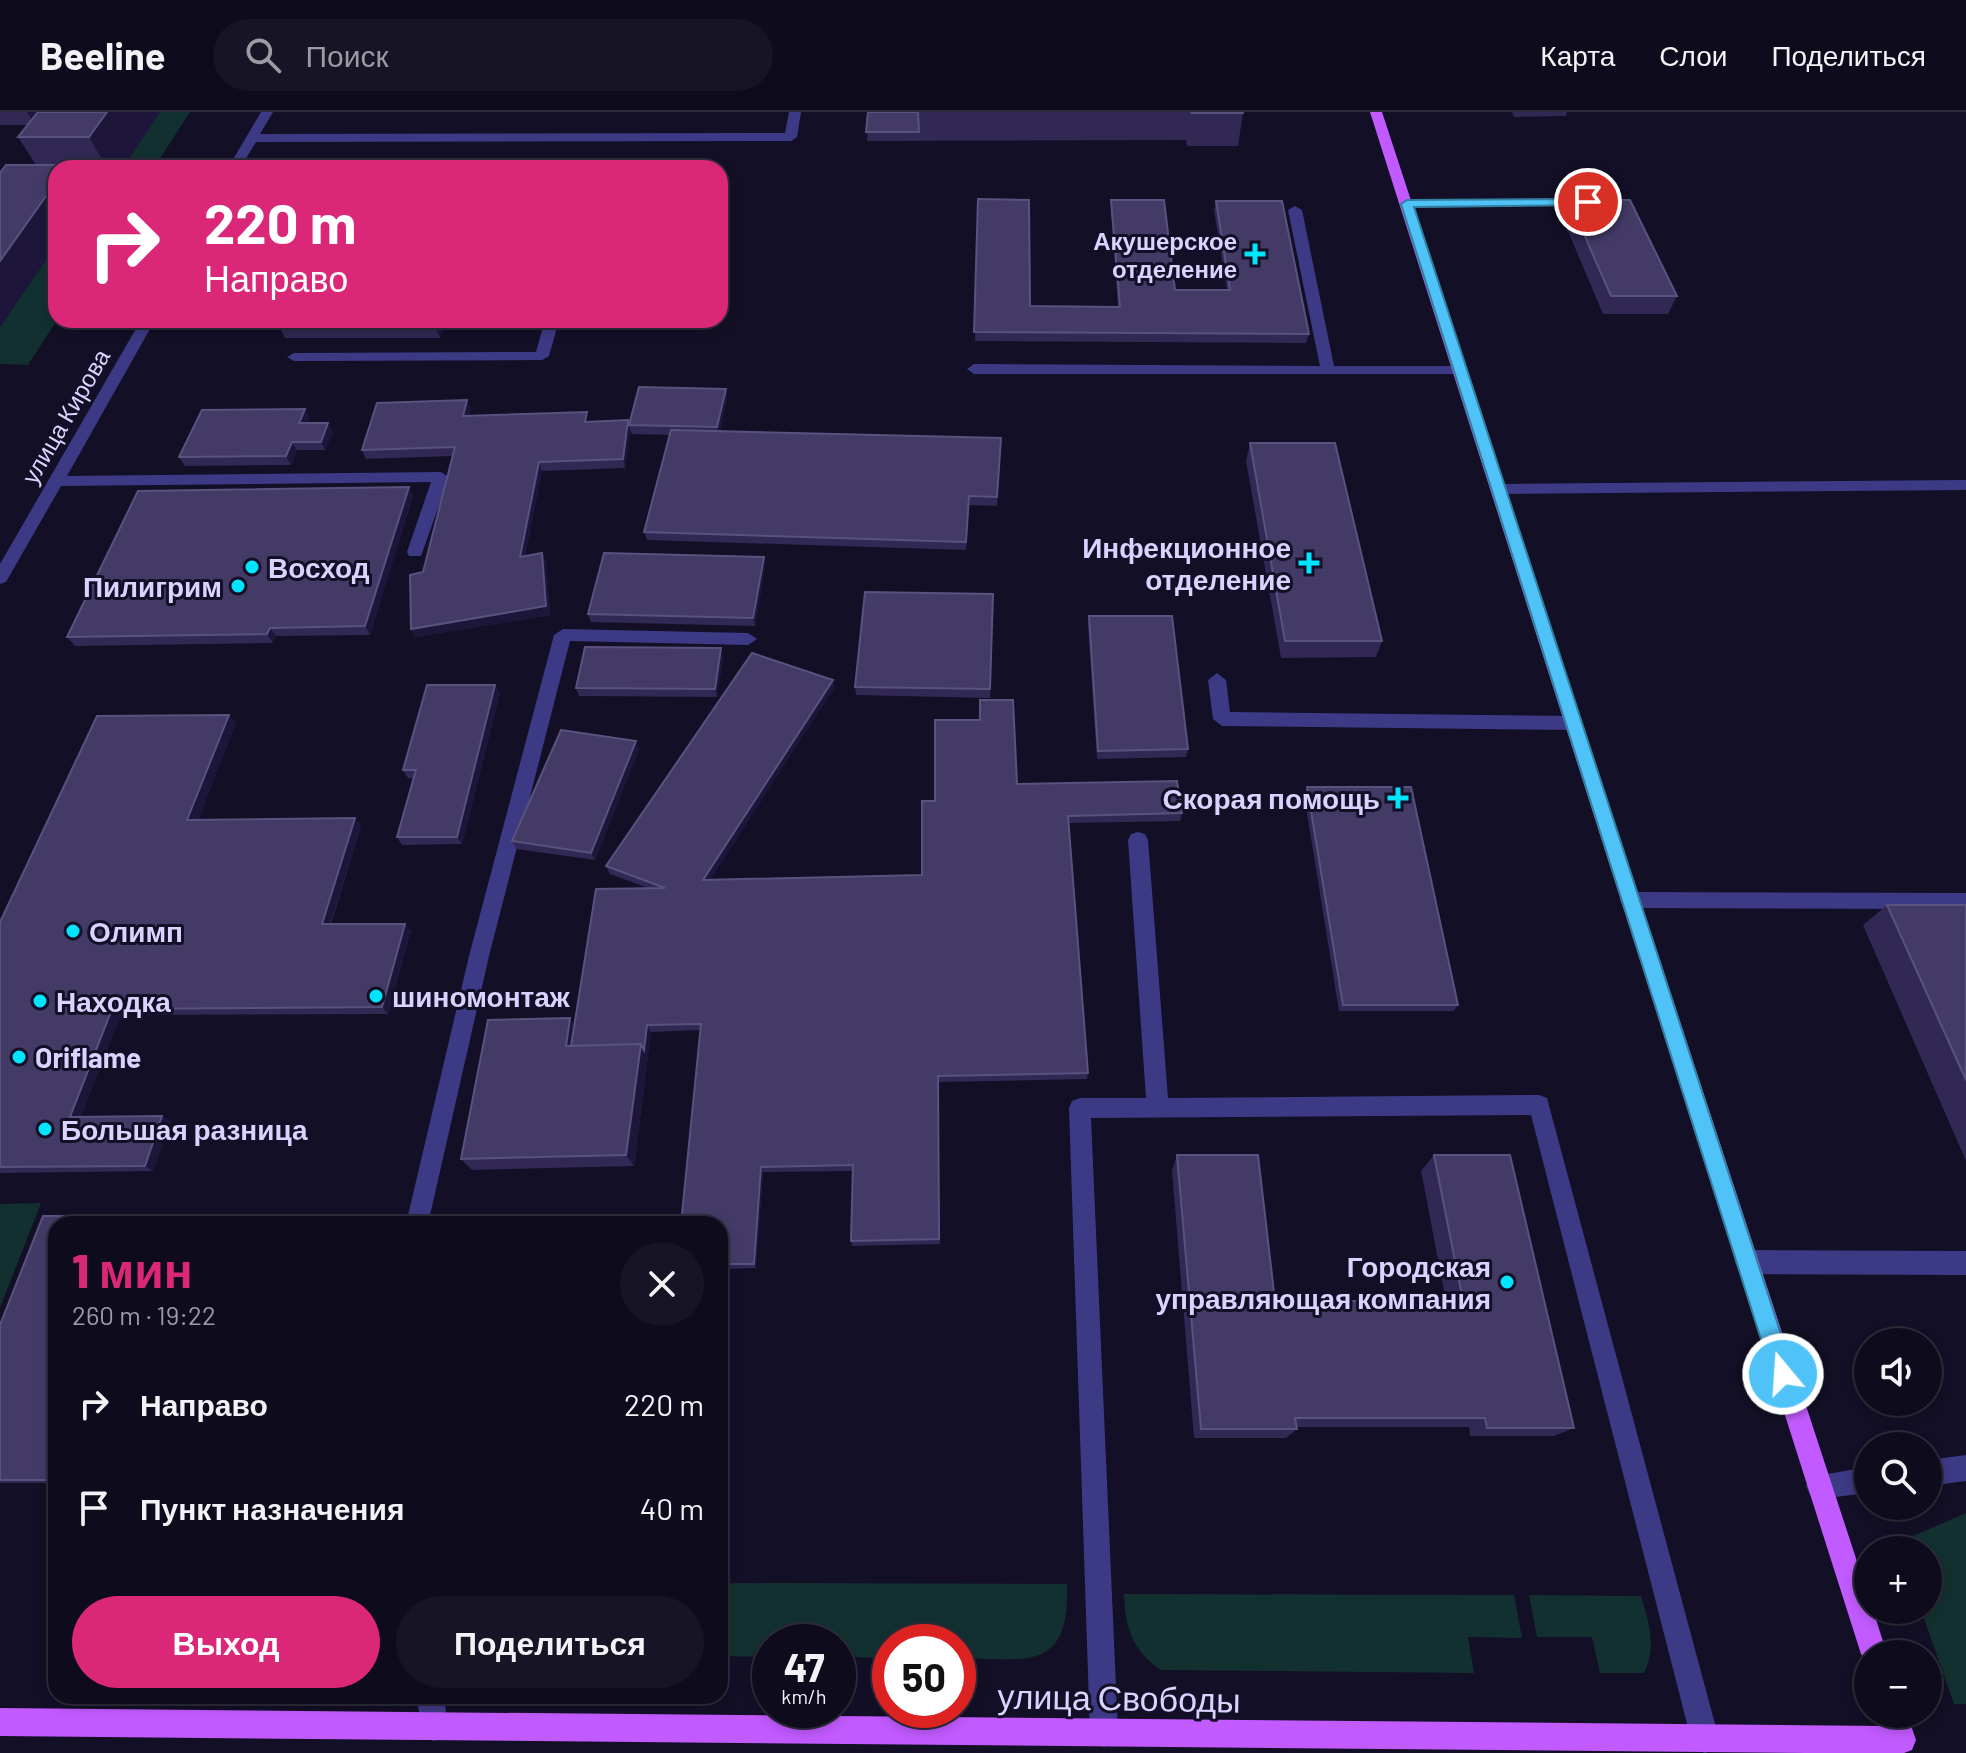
<!DOCTYPE html>
<html lang="ru">
<meta charset="utf-8">
<style>
body{margin:0;font-family:Barlow,sans-serif;background:#171425;color:#f1f3f6;height:100vh;display:flex;flex-direction:column;font-size:30px;white-space:nowrap}
*{box-sizing:border-box;margin:0}
p{font-size:26px;color:#9b9ba3}
.icon{flex:none;width:44px;height:44px;fill:none;stroke:currentColor;stroke-width:2;stroke-linecap:round;stroke-linejoin:round}
.map{position:relative;flex:1;overflow:hidden}
.details{position:absolute;left:48px;top:1104px;width:680px;height:488px;display:flex;flex-direction:column;background:#0e0b1c;border-radius:24px;box-shadow:0 4px 12px #0003,0 0 0 2px #2e2b3b}
.details>*{flex:none}
.hud{position:absolute;left:48px;top:48px;width:680px;height:168px;border-radius:24px;box-shadow:0 4px 12px #0003,0 0 0 2px #2e2b3b;background:#db2777;color:#fff;overflow:hidden}
.buttons{position:absolute;left:1854px;top:1216px;display:grid;gap:16px}
.buttons a{display:grid;place-items:center;width:88px;height:88px;border-radius:50%;background:#0e0b1c;box-shadow:0 4px 12px #0003,0 0 0 2px #2e2b3b;font-size:40px}
.speed{position:absolute;left:752px;top:1512px;display:flex;gap:16px;font-size:40px;font-weight:700;text-align:center}
.speed>*{display:grid;place-content:center;width:104px;height:104px;border-radius:50%;background:#0e0b1c;box-shadow:0 4px 12px #0003,0 0 0 2px #2e2b3b;line-height:1}
.speed small{font-size:20px;font-weight:400}
.speed .limit{border:12px solid #d22;background:#fff;color:#111}
.pin{position:absolute;display:grid;place-items:center;width:68px;height:68px;color:#fff;margin:-34px;border:4px solid #fff;border-radius:50%;box-shadow:0 2px 8px #0007}
.me{position:absolute;width:88px;margin:-44px;rotate:342deg;stroke-linejoin:round;filter:drop-shadow(0 0 6px #0008)}
.turn{display:flex;align-items:center;gap:28px;height:168px;padding:0 24px;font-size:36px}
.turn .icon{width:104px;height:104px;stroke-width:2.5}
.turn b{display:block;font-size:56px;line-height:68px}
.round{display:grid;place-items:center;flex:none;width:84px;height:84px;border-radius:42px;background:#171425}
.summary{display:flex;align-items:center;justify-content:space-between;height:136px;padding:0 24px}
h1{font-size:48px;font-weight:800;line-height:60px;color:#db2777}
.button{display:flex;gap:16px;margin-top:auto;padding:16px 24px}
.button a{flex:1;height:92px;border-radius:48px;background:#db2777;color:#fff;font-size:32px;font-weight:800;line-height:92px;text-align:center}
.button a+a{background:#171425;color:#f1f3f6}
ul{padding:0;list-style:none}
li{display:flex;align-items:center;gap:24px;height:104px;padding:0 24px}
li div{flex:1}
li b{display:block;font-size:30px}
li em{font-style:normal}
header{display:flex;align-items:center;gap:48px;box-sizing:border-box;height:112px;padding:0 40px;background:#0e0b1c;border-bottom:2px solid #2e2b3b}
header strong{font-size:38px}
nav{display:flex;gap:44px;margin-inline-start:auto;font-size:28px}
.search{width:560px;height:72px;background:#171425;display:flex;align-items:center;gap:20px;box-sizing:border-box;padding:0 28px;border-radius:44px;color:#9b9ba3;font-size:30px}
.map>svg:first-child{display:block}
</style>
<header>
<strong>Beeline</strong>
<div class="search"><svg class="icon" aria-label="search" viewBox="0 0 24 24"><circle cx="10" cy="10" r="6"/><path d="M15 15l6 6"/></svg>Поиск</div>
<nav><a>Карта</a><a>Слои</a><a>Поделиться</a></nav>
</header>
<div class="map">
<svg width="1966" height="1641" viewBox="0 0 1966 1641">
<rect width="100%" height="100%" fill="#130f26"/>
<!-- green -->
<path fill="#12302f" d="M160 0H190L154 56H123Z
M56 133 57 208 28 253 0 252V215Z
M41 1091 0 1196V1092Z
M1966 1401V1592H1954L1921 1498H1928V1438H1901L1911 1425Z
M720 1471 1067 1472C1070 1561 1027 1547 958 1546V1530H890V1546L838 1545V1530H770V1545L720 1544Z
M1124 1482 1514 1483 1522 1526 1468 1525 1474 1561 1161 1558C1132 1539 1125 1514 1124 1482Z
M1529 1483 1641 1484C1649 1511 1657 1535 1644 1561H1600L1592 1525H1537Z"/>
<g fill="none" stroke-linecap="round" stroke-linejoin="round">
<!-- minor -->
<path fill="#3d3a85" fill-rule="evenodd" d="M261 0H273L260 22 785 21 789 0H801L797 25 791 29 256 30 240 56H228Z
M1593 86 1599 90 1598 93 1407 96 1401 92 1407 88Z
M1295 94 1302 98 1334 254H1459L1464 256V262H974L967 257 974 252 1320 254 1288 98Z
M141 208H155L67 364 441 360 449 365 421 444H409L407 440 431 370 61 374 6 470 0 472V452Z
M545 208H559L549 244 542 248 294 249 287 245 294 241 536 240Z
M1966 368V378L1498 382 1490 377 1498 372Z
M563 517 748 521 757 527 748 533 570 529 489 844 428 1112H406L469 844 554 523Z
M1217 561 1226 568 1230 600 1574 604 1583 611 1574 618 1222 614 1213 607 1208 568Z
M1138 720 1145 722 1148 728 1168 986 1539 983 1547 986 1719 1627 1715 1637 1705 1641 1695 1637 1691 1627 1531 1003 1091 1006 1118 1621 1114 1631 1104 1635 1094 1631 1090 1621 1069 996 1072 989 1080 986H1146L1128 728 1131 722Z
M1630 780 1966 781V797L1630 796 1623 794 1620 788 1623 782Z
M1747 1138 1966 1139V1163L1747 1162 1739 1158 1735 1150 1739 1142Z
M1966 1343V1369L1928 1374V1348Z
M1868 1355V1381L1819 1387 1810 1383 1806 1374 1810 1365Z
M416 1584H444L448 1615 444 1625 434 1629 424 1625Z"/>
<!-- major -->
<path fill="#c25bff" fill-rule="evenodd" d="M1370 0H1382L1868 1483V1498H1873L1887 1542H1868V1553L1861 1542Z
M0 1596 1883 1614 1879 1602H1907L1916 1628 1912 1638 1904 1641H1807L0 1624Z"/>
</g>
<!-- wall -->
<path fill="#312854" d="M0 0H160L123 56H56L36 53 18 25 28 13H0Z
M868 0H1243V1L1238 34H1187L1186 28 867 29Z
M1512 0H1567L1566 4 1514 5Z
M978 87 1030 194 1118 195 1111 97V88L1175 178H1227L1214 98 1216 89 1309 222 1306 231 975 229Z
M1569 88 1677 184 1668 202H1603L1562 105Z
M276 208H446L440 226H285Z
M726 277 727 286 720 319 1001 326 997 394 969 393 966 438 647 428 644 420 670 323 632 322 630 318 625 356 542 359 525 444 542 441 546 450 550 503 415 525 411 517 423 460 452 344 366 347 362 338 467 288 471 297 469 303 590 310 628 308 629 312Z
M310 306 308 311 333 320 325 338H297L291 353 185 354 179 345Z
M1250 331 1382 529 1376 545 1281 546 1246 349Z
M409 375 413 384 370 523 276 524 273 531 75 534 67 525Z
M764 445 765 454 755 514 591 510 588 502Z
M993 482 990 586 856 583 855 575Z
M1089 504 1188 637 1186 645 1097 647 1088 513Z
M723 544 717 585 579 584 576 576Z
M833 568 834 576 710 767 922 763 935 689 1017 672 1182 701 1180 709 1069 711 1088 961 1087 967 938 970 940 1132 852 1134 851 1129 853 1059 763 1060 756 1156 720 1157V1112L701 918 651 920 634 1054 472 1058 461 1047 570 906 574 913 648 776 610 762 606 754Z
M500 581 462 732 402 733 397 725 413 666H408L403 658Z
M236 611 198 708 355 706 361 714 331 812 411 819 388 902 121 903 81 1004 171 1009 153 1059 0 1061V810Z
M639 637 595 748 516 737 512 729Z
M1307 675 1458 893 1454 899H1339L1304 683Z
M1887 793H1966V1049L1863 813Z
M1177 1043 1275 1189H1446L1421 1059 1434 1043 1574 1316 1554 1324H1470L1469 1315H1296L1297 1317 1286 1326H1194L1172 1059Z
M371 1103 377 1108 376 1112H56V1371H0V1213L43 1104Z"/>
<!-- shaded-wall -->
<path fill="#1d163a" d="M27 0H45L35 13Z
M107 0H160L123 56H107L89 25Z
M56 70V133L0 215V149Z
M433 208H446L440 226 432 208Z
M726 277 727 286 719 324 717 315Z
M467 288 471 297 466 312 463 304Z
M305 297 310 306 304 320 299 311Z
M628 308 630 318 625 356 623 347Z
M328 311 333 320 325 338 321 330Z
M292 330 297 338 291 353 286 344Z
M539 350 542 359 523 454 520 445Z
M409 375 413 384 370 523 365 514Z
M542 441 546 450 550 503 415 525 411 517Z
M764 445 765 454 755 514 753 506Z
M270 516 276 524 273 531 267 522Z
M721 536 723 544 717 585 715 577Z
M833 568 834 576 706 775 703 768Z
M495 573 500 581 462 732 457 725Z
M229 603 236 611 195 716 187 708Z
M636 629 639 637 595 748 591 741Z
M355 706 361 714 328 819 322 812Z
M405 812 411 819 388 902 382 895Z
M112 897 121 903 79 1010 70 1005Z
M570 906 578 919 575 940 566 934Z
M647 913 651 920 634 1054 626 1043 641 932Z
M162 1004 171 1009 153 1059 145 1054Z
M761 1055 763 1060 756 1156 754 1152Z
M371 1103 377 1108 376 1112H368Z"/>
<!-- building -->
<path fill="#433a66" stroke="#5a527e" stroke-width="2" d="M38 0H107L89 25H18Z
M868 0H918L919 20H866Z
M1191 0H1243V1H1192Z
M6 53H68L66 56H56V70L0 149V61Z
M978 87 1029 88 1030 194 1120 195 1111 88H1164L1175 178H1230L1216 89H1282L1309 222 974 220Z
M1569 88H1630L1677 184H1611Z
M639 275 726 277 717 315 629 313Z
M467 288 463 304 587 300 585 310 628 308 623 347 539 350 520 445 542 441 546 494 411 517 410 463 423 460 455 335 362 338 377 291Z
M305 297 299 311H328L321 330H292L286 344 179 345 202 298Z
M671 318 1001 326 997 385 969 384 966 430 644 420Z
M1250 331H1335L1382 529H1285Z
M409 375 365 514 270 516 267 522 67 525 138 379Z
M604 441 764 445 753 506 588 502Z
M865 480 993 482 990 577 855 575Z
M1089 504H1172L1188 637 1098 639Z
M585 535 721 536 715 577 576 576Z
M752 541 833 568 703 768 922 763V689H935V608H980V588H1013L1017 672 1177 669 1182 701 1068 704 1088 961 938 964 939 1127 851 1129 853 1053 761 1055 754 1152H720V1112H681L701 912 647 913 644 938 641 932 571 934 596 777 665 776 606 754Z
M427 573H495L457 725H397L416 658H403Z
M229 603 187 708 355 706 322 812H405L382 895 112 897 70 1005 162 1004 145 1054 0 1055V810L97 604Z
M561 618 636 629 591 741 512 729Z
M1307 675H1411L1458 893H1343Z
M1887 793H1966V968Z
M570 906 566 934 641 932 626 1043 461 1047 488 908Z
M1177 1043H1258L1275 1189H1463L1434 1043H1510L1574 1316H1487L1485 1306H1295L1297 1317H1201Z
M371 1103 368 1112H56V1368H0V1213L43 1104Z"/>
<!-- route -->
<path fill="#4fc3f7" stroke="#337fa1" stroke-width="2" d="M1588 87 1593 88V93L1414 95 1794 1262 1791 1270 1783 1273 1776 1270 1772 1262 1401 92 1407 88Z"/>
<!-- markers -->
<g fill="#00e5ff" stroke="#130f26" stroke-width="3">
<path d="M1251 130h8v8h8v8h-8v8h-8v-8h-8v-8h8z"/>
<path d="M1305 439h8v8h8v8h-8v8h-8v-8h-8v-8h8z"/>
<circle cx="252" cy="455" r="8"/>
<circle cx="238" cy="474" r="8"/>
<path d="M1394 674h8v8h8v8h-8v8h-8v-8h-8v-8h8z"/>
<circle cx="73" cy="819" r="8"/>
<circle cx="376" cy="884" r="8"/>
<circle cx="40" cy="889" r="8"/>
<circle cx="19" cy="945" r="8"/>
<circle cx="45" cy="1017" r="8"/>
<circle cx="1507" cy="1170" r="8"/>
</g>
<g text-anchor="middle" dominant-baseline="central" stroke-width="6" stroke-linejoin="round" paint-order="stroke">
<!-- far-poi labels -->
<g font-size="24" font-weight="bold" fill="#d9d4ff" stroke="#130f26" text-anchor="end">
<text x="1237" y="128">Акушерское<tspan x="1237" dy="28">отделение</tspan></text>
</g>
<!-- far-street labels -->
<g font-size="24" fill="#d9d4ff" stroke="#130f26">
<text transform="translate(65 304) rotate(-60)">улица Кирова</text>
</g>
<!-- poi labels -->
<g font-size="28" font-weight="bold" fill="#d9d4ff" stroke="#130f26" text-anchor="start">
<text x="1291" y="435" text-anchor="end">Инфекционное<tspan x="1291" dy="32">отделение</tspan></text>
<text x="268" y="455">Восход</text>
<text x="222" y="474" text-anchor="end">Пилигрим</text>
<text x="1380" y="686" text-anchor="end">Скорая помощь</text>
<text x="89" y="819">Олимп</text>
<text x="392" y="884">шиномонтаж</text>
<text x="56" y="889">Находка</text>
<text x="35" y="945">Oriflame</text>
<text x="61" y="1017">Большая разница</text>
<text x="1491" y="1154" text-anchor="end">Городская<tspan x="1491" dy="32">управляющая компания</tspan></text>
</g>
<!-- near-street labels -->
<g font-size="34" fill="#d9d4ff" stroke="#130f26">
<text transform="translate(1119 1585) rotate(1)">улица Свободы</text>
</g>
</g>
</svg>
<div class="buttons">
<a><svg class="icon" aria-label="sound" viewBox="0 0 24 24"><path d="M4 9h4l5-4v14l-5-4H4zM17 9q2 3 0 6"/></svg></a>
<a><svg class="icon" aria-label="search" viewBox="0 0 24 24"><circle cx="10" cy="10" r="6"/><path d="M15 15l6 6"/></svg></a>
<a>+</a>
<a>−</a>
</div>
<div class="speed"><div>47<small>km/h</small></div><div class="limit">50</div></div>
<div class="pin" style="left:1588px;top:90px;background:#d93025"><svg class="icon" aria-label="arrive" viewBox="0 0 24 24"><path d="M6 21V4h12l-3 4 3 4H6"/></svg></div>
<svg class="me" style="left:1783px;top:1262px" viewBox="-20 -20 40 40"><circle r="17" fill="#4fc3f7" stroke="#fff" stroke-width="3"/><path d="M0-11L8 9 0 5-8 9z" fill="#fff"/></svg>
<div class="hud">
<div class="turn"><svg class="icon" aria-label="right" viewBox="0 0 24 24"><path d="M7 20v-9h11M14 6l5 5-5 5"/></svg><div><b>220 m</b>Направо</div></div>
</div>
<section class="details">
<div class="summary"><div><h1>1 мин</h1><p>260 m · 19:22</p></div><a class="round"><svg class="icon" aria-label="close" viewBox="0 0 24 24"><path d="M6 6l12 12M18 6L6 18"/></svg></a></div>
<ul>
<li><svg class="icon" aria-label="right" viewBox="0 0 24 24"><path d="M7 20v-9h11M14 6l5 5-5 5"/></svg><div><b>Направо</b></div><em>220 m</em></li>
<li><svg class="icon" aria-label="arrive" viewBox="0 0 24 24"><path d="M6 21V4h12l-3 4 3 4H6"/></svg><div><b>Пункт назначения</b></div><em>40 m</em></li>
</ul>
<div class="button"><a>Выход</a><a>Поделиться</a></div>
</section>
</div>
